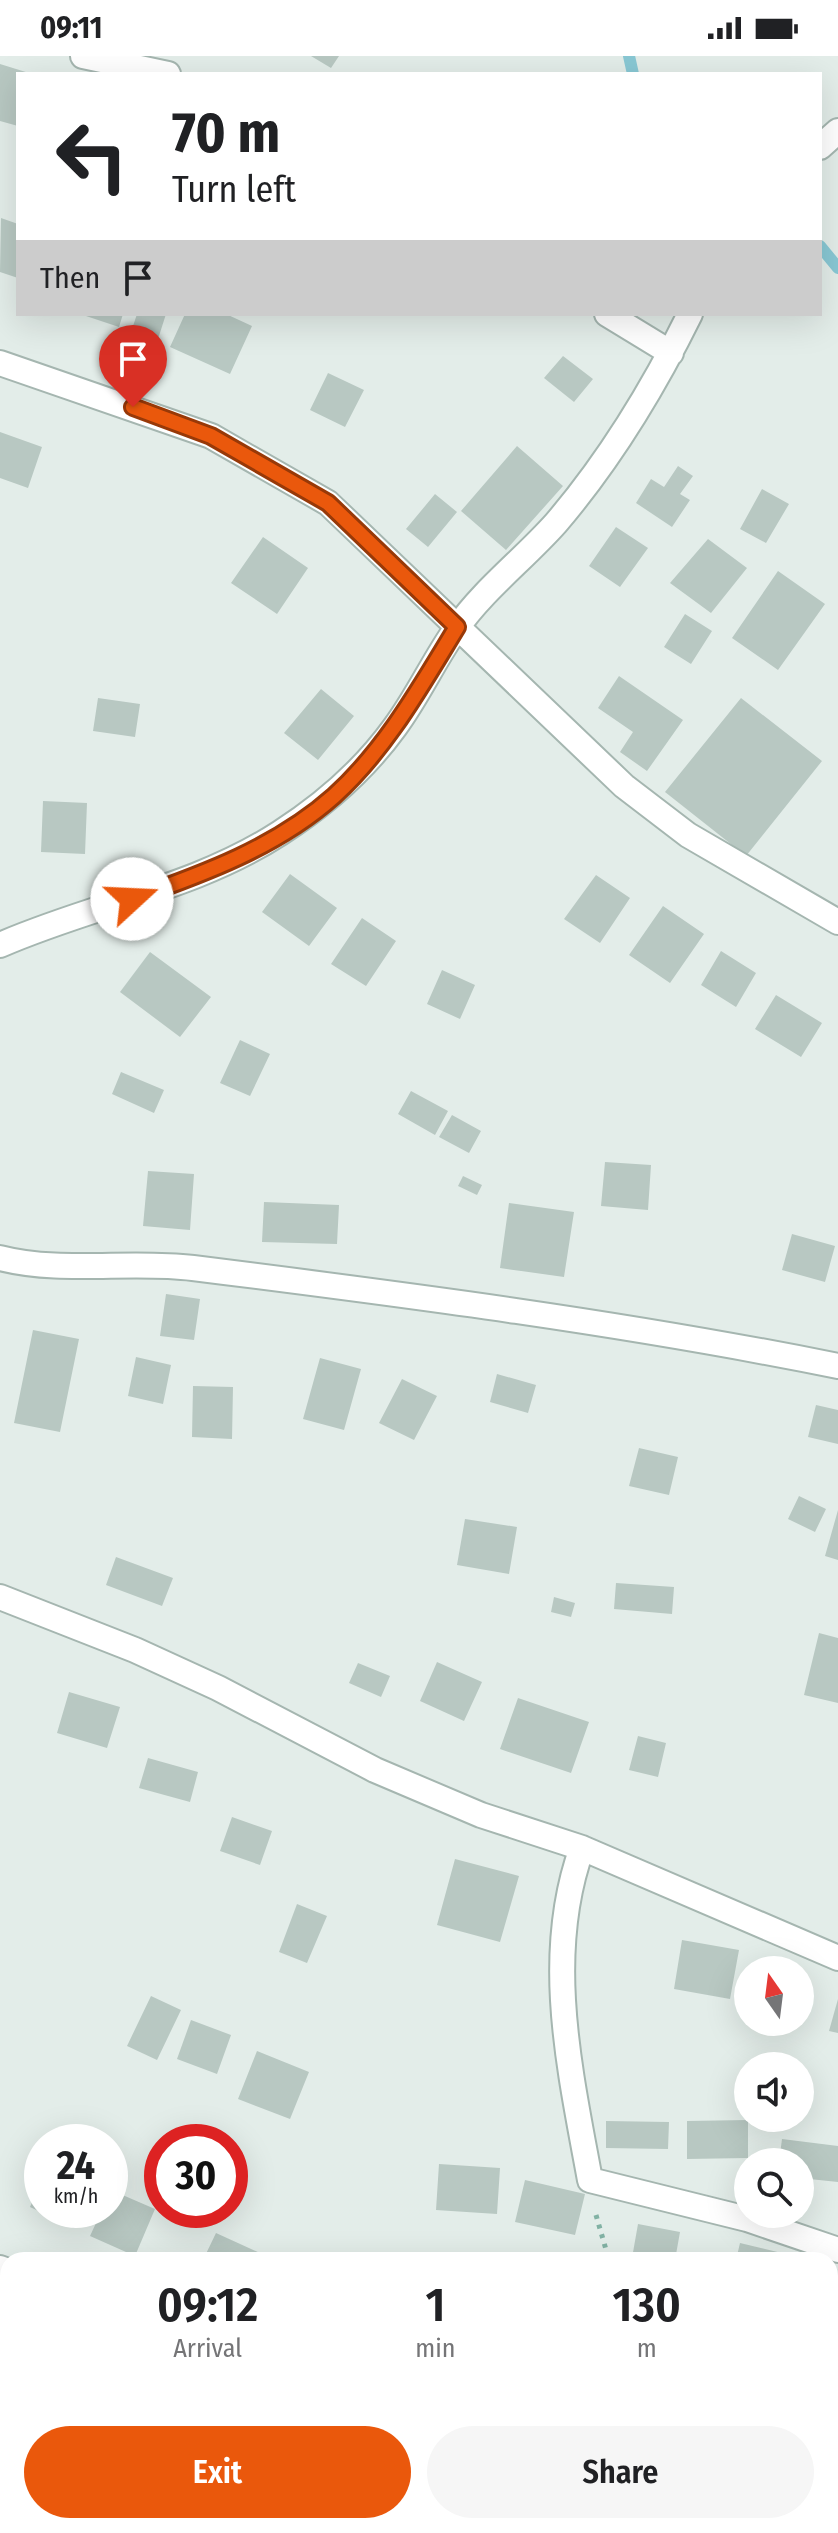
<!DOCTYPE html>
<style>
body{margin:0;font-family:"Fira Sans Condensed",sans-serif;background:#f6f6f6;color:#202124;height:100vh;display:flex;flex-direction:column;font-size:30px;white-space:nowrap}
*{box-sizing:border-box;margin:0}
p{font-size:26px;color:#757577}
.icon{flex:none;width:44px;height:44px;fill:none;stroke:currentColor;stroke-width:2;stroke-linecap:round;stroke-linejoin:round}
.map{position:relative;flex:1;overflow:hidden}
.panel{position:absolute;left:0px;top:2196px;width:838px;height:282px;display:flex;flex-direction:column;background:#fff;border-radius:24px 24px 0 0;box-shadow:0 8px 32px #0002}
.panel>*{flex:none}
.hud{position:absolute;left:16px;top:16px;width:806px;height:244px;border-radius:0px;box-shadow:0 8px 32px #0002;background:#fff;color:#202124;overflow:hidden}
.needle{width:52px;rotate:346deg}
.tools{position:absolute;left:734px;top:1900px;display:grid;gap:16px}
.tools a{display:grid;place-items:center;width:80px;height:80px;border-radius:50%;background:#fff;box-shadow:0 8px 32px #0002;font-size:40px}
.speed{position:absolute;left:24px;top:2068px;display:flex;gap:16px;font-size:40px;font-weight:700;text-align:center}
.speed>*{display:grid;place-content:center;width:104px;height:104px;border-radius:50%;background:#fff;box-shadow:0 8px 32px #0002;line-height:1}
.speed small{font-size:20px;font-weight:400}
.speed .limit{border:12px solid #d22;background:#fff;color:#111}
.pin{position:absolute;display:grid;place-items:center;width:68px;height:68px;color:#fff;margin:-82px -34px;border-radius:50% 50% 50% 0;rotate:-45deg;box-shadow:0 0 8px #0007}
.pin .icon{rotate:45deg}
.me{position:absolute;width:88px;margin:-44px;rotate:70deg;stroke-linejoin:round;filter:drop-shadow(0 0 6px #0008)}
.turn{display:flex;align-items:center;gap:28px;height:168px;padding:0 24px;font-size:36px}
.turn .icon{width:104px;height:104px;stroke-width:2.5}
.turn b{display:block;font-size:56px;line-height:68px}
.then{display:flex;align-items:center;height:76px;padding:0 24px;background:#0003;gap:16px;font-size:30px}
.eta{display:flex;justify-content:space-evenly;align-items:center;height:136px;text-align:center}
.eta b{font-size:48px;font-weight:600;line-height:56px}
.button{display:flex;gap:16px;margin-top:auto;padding:16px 24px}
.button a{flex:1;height:92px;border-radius:48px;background:#ea580c;color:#fff;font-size:32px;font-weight:600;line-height:92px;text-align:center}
.button a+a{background:#f6f6f6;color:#202124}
.status{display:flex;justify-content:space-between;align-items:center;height:56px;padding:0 40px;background:#fff;direction:ltr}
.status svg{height:22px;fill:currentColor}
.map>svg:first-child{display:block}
</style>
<div class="status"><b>09:11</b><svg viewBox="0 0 49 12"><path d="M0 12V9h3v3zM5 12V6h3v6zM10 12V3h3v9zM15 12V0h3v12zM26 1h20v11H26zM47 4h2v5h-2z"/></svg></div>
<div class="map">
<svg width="838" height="2477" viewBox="0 0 838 2477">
<rect width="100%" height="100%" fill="#e3ede9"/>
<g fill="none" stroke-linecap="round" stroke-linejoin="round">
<!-- stream -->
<path stroke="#89c8d4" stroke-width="12" d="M629 0 633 18
M820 190 838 212"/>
</g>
<!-- building -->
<path fill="#b8c8c2" d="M311 0H339L331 12Z
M0 8 29 17 18 18V70L0 65Z
M1 162 18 168V222L0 216Z
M80 258H123L119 271Z
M137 258H166L152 302 125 294Z
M185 258H226L252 270 230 318 170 291Z
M563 300 593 323 574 346 544 322Z
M328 317 364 334 345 371 310 354Z
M0 376 42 391 28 432 0 422Z
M517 390 563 430 506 494 461 455Z
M678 410 693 420 680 438 690 444 672 471 636 447 651 423 664 431Z
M762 433 789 448 766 487 740 473Z
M435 438 457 456 428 491 406 473Z
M616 471 648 492 620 531 589 510Z
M263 481 308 512 277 558 231 527Z
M708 483 747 512 711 557 670 527Z
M778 515 825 548 778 614 732 582Z
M685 558 712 575 691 608 664 591Z
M619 620 683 664 647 715 620 696 633 676 598 652Z
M321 633 354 660 318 704 284 677Z
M98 642 140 648 135 681 93 675Z
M741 642 822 705 746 800 665 736Z
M43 745 87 747 85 798 41 796Z
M290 818 337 852 309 890 262 856Z
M596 819 630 842 600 887 564 863Z
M663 850 704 878 670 927 629 899Z
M362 862 396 885 366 930 331 908Z
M721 895 756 917 736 951 701 929Z
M150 896 211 941 180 981 120 936Z
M442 914 475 929 460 963 427 948Z
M776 939 822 967 801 1001 755 973Z
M240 984 270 998 250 1040 220 1027Z
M121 1016 164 1034 154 1057 112 1038Z
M411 1035 448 1055 435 1079 398 1058Z
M452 1059 481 1075 469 1097 439 1081Z
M605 1106 651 1109 648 1154 601 1150Z
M148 1115 194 1118 190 1174 143 1170Z
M463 1120 482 1129 477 1139 458 1130Z
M264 1146 339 1149 337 1188 262 1186Z
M509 1147 574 1156 564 1221 500 1212Z
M792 1178 835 1190 825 1226 782 1214Z
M166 1238 200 1243 194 1284 160 1280Z
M33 1274 79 1283 60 1376 14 1367Z
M136 1301 171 1309 163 1348 128 1340Z
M320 1302 361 1313 344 1374 303 1363Z
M497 1318 536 1329 528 1357 490 1346Z
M402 1323 437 1340 414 1384 379 1367Z
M193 1330 233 1331 232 1383 192 1381Z
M816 1349 838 1354V1388L808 1381Z
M639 1392 678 1401 669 1439 629 1430Z
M799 1440 826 1453 815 1476 788 1463Z
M838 1454V1504L825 1500Z
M465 1463 517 1471 509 1518 457 1509Z
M116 1501 173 1522 162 1550 106 1529Z
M616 1527 674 1531 672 1558 614 1553Z
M554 1541 575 1547 571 1561 551 1556Z
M819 1577 838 1582V1647L804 1639Z
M437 1606 482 1626 464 1665 420 1645Z
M358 1607 390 1620 381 1641 349 1627Z
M69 1636 120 1651 107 1692 57 1677Z
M518 1642 589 1666 571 1717 500 1693Z
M638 1680 666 1687 658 1721 629 1714Z
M148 1702 198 1716 190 1746 139 1732Z
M232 1761 272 1775 260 1809 220 1795Z
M455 1803 519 1820 500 1886 437 1869Z
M297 1848 327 1860 307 1907 279 1896Z
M682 1884 739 1894 730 1943 674 1933Z
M151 1940 181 1954 157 2004 127 1990Z
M838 1943V1977L829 1975Z
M191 1964 231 1979 217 2018 177 2003Z
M257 1995 309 2016 290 2063 238 2043Z
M748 2064V2102L687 2103V2065Z
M606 2065 669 2066 668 2093 606 2092Z
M782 2083 838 2090V2126L800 2122V2106H779Z
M439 2108 500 2112 497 2158 436 2154Z
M525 2124 585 2138 575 2179 515 2166Z
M42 2125V2154H83L74 2172 30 2151Z
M111 2134 155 2153 135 2200 90 2180 102 2154H110Z
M638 2168 680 2176 675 2204 632 2202Z
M216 2177 260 2197 256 2204H203Z
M740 2187 794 2200 793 2204H736Z
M835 2225 838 2226V2276L830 2273V2239Z
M830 2347 838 2350 831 2388H830Z
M73 2470H119L117 2477H71Z
M552 2470H613L611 2477H550Z
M0 2471 36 2474 35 2477H0Z"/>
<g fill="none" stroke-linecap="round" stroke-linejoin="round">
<!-- minor casing -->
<g stroke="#a5b6b0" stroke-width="28">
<path id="minor" d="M83 0 168 18
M820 91 838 75
M607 258 671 297
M0 307 211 380 328 447 624 730 688 779 838 866
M0 889C93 848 194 833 280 777 325 748 364 714 395 671 418 640 434 604 456 573 484 533 524 503 556 467 609 405 654 331 690 258
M0 1202C62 1218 129 1204 193 1212 408 1239 625 1267 838 1310
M0 1541 135 1594 218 1632 375 1714 481 1759 582 1792 838 1902
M582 1792C543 1899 570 2015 590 2124L747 2163 838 2194
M0 2212 8 2215"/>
</g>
<!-- path -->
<path stroke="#82b2a4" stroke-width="5" stroke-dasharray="4 6" stroke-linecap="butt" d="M596 2159 609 2204
M750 2477 751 2470"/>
<!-- minor -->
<use href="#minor" stroke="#fff" stroke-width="24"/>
</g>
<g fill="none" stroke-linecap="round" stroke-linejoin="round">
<!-- route casing -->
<g stroke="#983908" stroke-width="20">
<path id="route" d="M132 843C203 818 277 791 334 740 386 693 421 630 457 571L328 447 211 380 133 351"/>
</g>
<!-- route -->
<use href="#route" stroke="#ea580c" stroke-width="14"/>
</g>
</svg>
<div class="tools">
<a><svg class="needle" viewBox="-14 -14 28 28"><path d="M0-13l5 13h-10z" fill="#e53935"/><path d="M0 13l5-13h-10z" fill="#757577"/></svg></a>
<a><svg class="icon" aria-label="sound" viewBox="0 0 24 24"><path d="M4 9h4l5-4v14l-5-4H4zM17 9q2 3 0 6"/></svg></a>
<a><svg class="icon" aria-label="search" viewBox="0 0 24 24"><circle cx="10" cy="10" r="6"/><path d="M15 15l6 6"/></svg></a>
</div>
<div class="speed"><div>24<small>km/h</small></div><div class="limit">30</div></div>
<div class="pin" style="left:133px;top:351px;background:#d93025"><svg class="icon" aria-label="arrive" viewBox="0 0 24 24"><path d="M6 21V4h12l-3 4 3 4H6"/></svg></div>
<svg class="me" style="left:132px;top:843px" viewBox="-20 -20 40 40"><circle r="19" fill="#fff"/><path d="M0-13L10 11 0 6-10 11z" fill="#ea580c"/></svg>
<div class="hud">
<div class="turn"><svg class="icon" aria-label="left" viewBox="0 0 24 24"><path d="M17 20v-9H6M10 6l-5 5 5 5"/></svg><div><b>70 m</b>Turn left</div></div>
<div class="then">Then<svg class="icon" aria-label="arrive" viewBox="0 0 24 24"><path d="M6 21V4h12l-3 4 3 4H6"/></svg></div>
</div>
<section class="panel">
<div class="eta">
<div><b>09:12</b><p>Arrival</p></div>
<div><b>1</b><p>min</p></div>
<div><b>130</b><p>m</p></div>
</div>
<div class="button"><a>Exit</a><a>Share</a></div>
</section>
</div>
